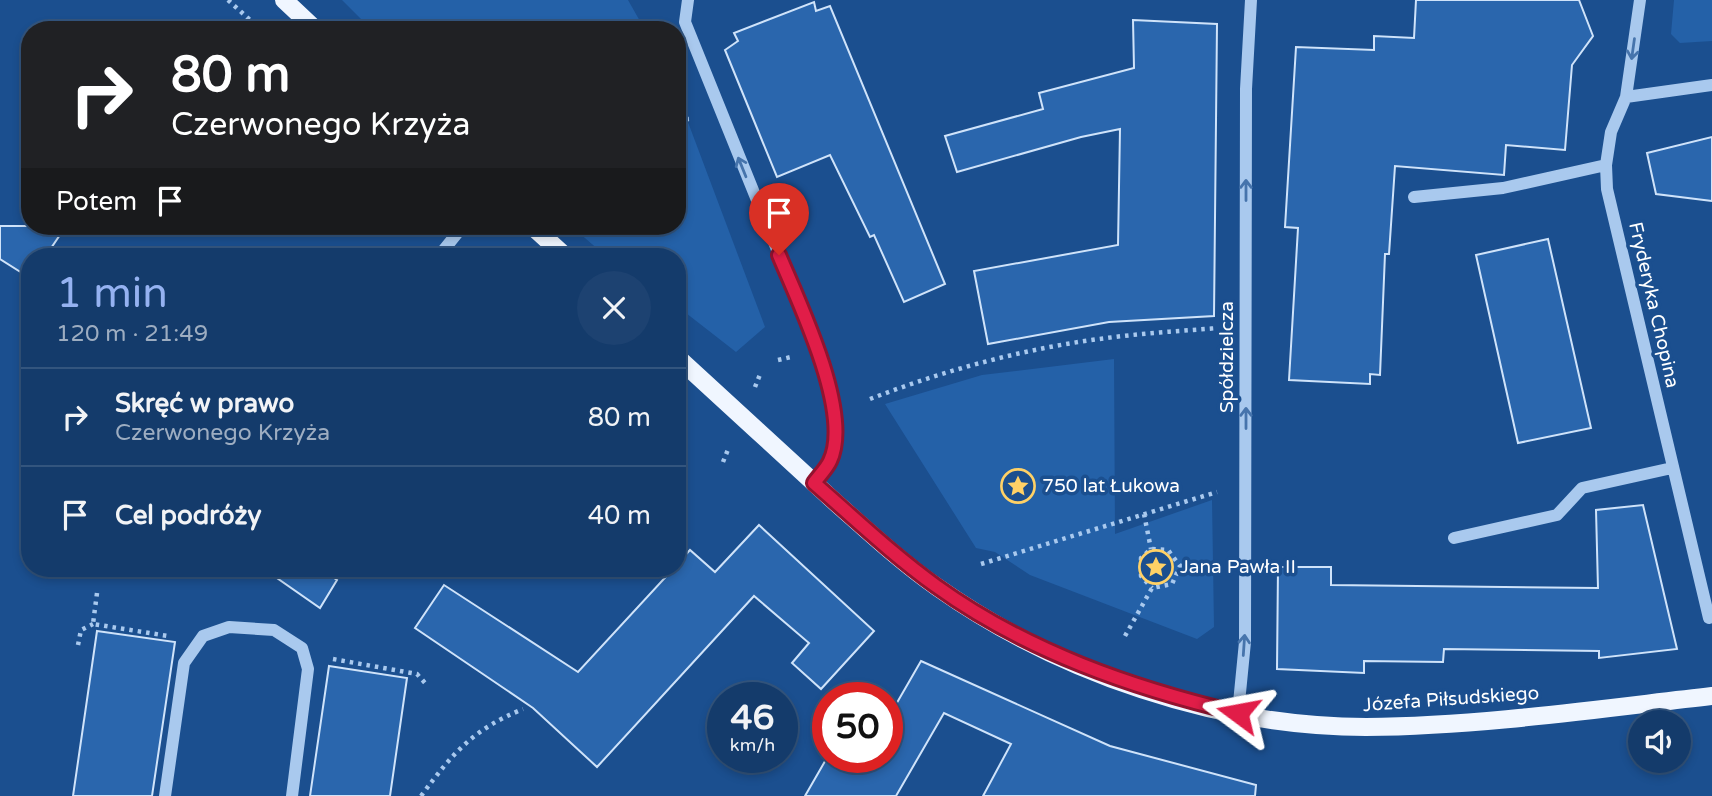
<!DOCTYPE html>
<html lang="pl">
<meta charset="utf-8">
<style>
body{margin:0;font-family:"Varela Round",sans-serif;background:#1d4271;color:#f1f3f6;height:100vh;display:flex;flex-direction:column;font-size:26px;white-space:nowrap}
*{box-sizing:border-box;margin:0}
p{font-size:23px;color:#9dadc1}
.icon{flex:none;width:38px;height:38px;fill:none;stroke:currentColor;stroke-width:2;stroke-linecap:round;stroke-linejoin:round}
.map{position:relative;flex:1;overflow:hidden}
.details{position:absolute;left:21px;top:248px;width:665px;height:329px;display:flex;flex-direction:column;background:#143b6b;border-radius:28px;box-shadow:0 4px 10px #0003,0 0 0 2px #33557e}
.details>*{flex:none}
.hud{position:absolute;left:21px;top:21px;width:665px;height:214px;border-radius:28px;box-shadow:0 4px 10px #0003,0 0 0 2px #33557e;background:#202124;color:#fff;overflow:hidden}
.controls{position:absolute;left:1628px;top:710px;display:grid;gap:14px}
.controls a{display:grid;place-items:center;width:63px;height:63px;border-radius:50%;background:#143b6b;box-shadow:0 4px 10px #0003,0 0 0 2px #33557e;font-size:35px}
.speed{position:absolute;left:707px;top:682px;display:flex;gap:14px;font-size:35px;font-weight:700;text-align:center}
.speed>*{display:grid;place-content:center;width:91px;height:91px;border-radius:50%;background:#143b6b;box-shadow:0 4px 10px #0003,0 0 0 2px #33557e;line-height:1}
.speed small{font-size:18px;font-weight:400}
.speed .limit{border:10px solid #d22;background:#fff;color:#111}
.pin{position:absolute;display:grid;place-items:center;width:60px;height:60px;color:#fff;margin:-72px -30px;border-radius:50% 50% 50% 0;rotate:-45deg;box-shadow:0 0 7px #0007}
.pin .icon{rotate:45deg}
.me{position:absolute;width:77px;margin:-38px;rotate:283deg;stroke-linejoin:round;filter:drop-shadow(0 0 5px #0008)}
.turn{display:flex;align-items:center;gap:24px;height:147px;padding:0 35px;font-size:32px}
.turn .icon{width:91px;height:91px;stroke-width:2.5}
.turn b{display:block;font-size:49px;line-height:60px}
.then{display:flex;align-items:center;height:66px;padding:0 35px;background:#0003;gap:14px;font-size:26px}
.round{display:grid;place-items:center;flex:none;width:74px;height:74px;border-radius:37px;background:#1d4271}
.head{display:flex;align-items:center;justify-content:space-between;height:119px;padding:0 35px}
h1{font-size:42px;font-weight:600;line-height:52px;color:#95b2f1}
ul{padding:0;list-style:none}
li{display:flex;align-items:center;gap:21px;height:98px;padding:0 35px;border-top:2px solid #33557e}
li div{flex:1}
li b{display:block;font-size:26px}
li em{font-style:normal}
.map>svg:first-child{display:block}
</style>
<div class="map">
<svg width="1712" height="796" viewBox="0 0 1712 796">
<rect width="100%" height="100%" fill="#1b4f8f"/>
<!-- green -->
<path fill="#2461a8" d="M342 0H628L645 30H372Z
M1674 0H1712V41L1680 43 1671 34Z
M677 93 765 327 736 352 677 306V257H607L571 226H677Z
M1114 359 1115 534 1212 500 1214 627 1197 639 1030 575 995 552 976 548 885 404 982 375Z"/>
<!-- building -->
<path fill="#2a66ad" stroke="#cfe3fa" stroke-width="2" d="M1416 0H1579L1593 36 1572 65 1565 150 1506 145 1504 175 1395 166 1389 254H1385L1380 375 1370 374V384L1289 380 1298 228 1285 227 1296 47 1374 50V36L1414 38Z
M814 2 816 11 830 6 945 284 904 302 874 235 870 237 830 155 777 177 725 50 738 41 734 33Z
M1133 20 1217 24 1214 316 1109 322 988 344 974 271 1118 245 1120 129 1081 137 957 172 945 136 1043 109 1039 93 1134 68Z
M1712 137V201L1656 194 1647 153Z
M0 226H66L45 257H30V278L0 259Z
M1548 239 1591 428 1518 443 1476 255Z
M1643 505 1677 649 1599 658V651L1444 649 1443 662 1364 661V673L1277 669 1278 567H1331V585L1598 588 1596 510Z
M759 525 874 631 821 689 792 663 809 643 754 596 597 767 533 708 415 628 444 585 578 672 673 569H677V564L690 550 715 572Z
M264 569H320L337 580 320 608Z
M97 631 175 642 152 796H73Z
M921 661 1110 746 1256 785 1255 796H983L1011 744 944 713 896 796H805L828 756 887 758V720Z
M329 666 407 678 390 796H310Z"/>
<g fill="none" stroke-linecap="round" stroke-linejoin="round">
<!-- path -->
<path stroke="#a9c9ee" stroke-width="4.5" stroke-dasharray="3.5 5" stroke-linecap="butt" d="M228 0 261 30
M677 120 690 119
M778 360 791 357
M755 387 761 372
M870 399C945 370 1026 348 1107 338 1144 333 1181 331 1218 328
M723 462 729 447
M1144 514 1151 549
M981 564 1217 492
M1180 566 1217 564
M97 593 93 624 168 636
M1125 636 1152 588 1172 584 1180 566 1168 550 1151 549 1141 558V576L1152 588
M78 645 81 630 93 624
M333 659 417 674 425 683
M421 796C453 753 472 730 523 709"/>
<!-- minor -->
<path stroke="#a9c9ee" stroke-width="12" d="M688 0 685 22 818 351C827 381 844 429 831 460 828 468 819 476 814 483
M1640 0 1626 97 1611 132 1606 165 1607 189 1709 618
M1626 97 1712 85
M1414 197 1503 188 1606 165
M438 257 463 226
M1454 538 1557 515 1582 488 1672 468
M142 570 143 569
M1238 713 1245 642 1246 89 1251 0
M165 796 184 663 203 636 229 627 274 630 302 648 308 669 292 796"/>
<!-- major -->
<path stroke="#f0f6ff" stroke-width="18" d="M284 0 316 30
M532 226 566 257
M677 357C730 405 782 454 835 502 868 531 901 562 937 587 1059 673 1217 727 1366 727 1481 726 1598 709 1712 696"/>
</g>
<!-- one-way arrows -->
<defs><path id="oneway-shaft" d="M-6 0H5M1.5-3L5.5 0L1.5 3" fill="none" stroke-width="1.6" stroke-linecap="round" stroke-linejoin="round" transform="scale(1.75)"/></defs>
<g stroke="#4674ac">
<use href="#oneway-shaft" transform="translate(1633 49) rotate(98)"/>
<use href="#oneway-shaft" transform="translate(742 167) rotate(-112)"/>
<use href="#oneway-shaft" transform="translate(1246 190) rotate(-90)"/>
<use href="#oneway-shaft" transform="translate(1246 418) rotate(-90)"/>
<use href="#oneway-shaft" transform="translate(1244 645) rotate(-86)"/>
</g>
<g fill="none" stroke-linecap="round" stroke-linejoin="round">
<!-- route casing -->
<g stroke="#92132f" stroke-width="18">
<path id="route" d="M779 255C798 301 853 413 830 461 827 468 819 476 814 483 854 518 893 555 936 586 1026 651 1132 688 1238 713"/>
</g>
<!-- route -->
<use href="#route" stroke="#e11d48" stroke-width="12"/>
</g>
<!-- icons -->
<defs>
<g id="sight-ring" transform="scale(1.75)"><circle r="9.5" fill="#1b4f8f" stroke="#ffd166" stroke-width="1.5"/><path d="M0-6L1.8-2.2L6-1.7L2.9 1.2L3.7 5.4L0 3.3L-3.7 5.4L-2.9 1.2L-6-1.7L-1.8-2.2Z" fill="#ffd166"/></g>
</defs>
<g fill-rule="evenodd">
<use href="#sight-ring" x="1018" y="486"/>
<use href="#sight-ring" x="1156" y="567"/>
</g>
<g text-anchor="middle" dominant-baseline="central" stroke-width="7" stroke-linejoin="round" paint-order="stroke">
<!-- street labels -->
<g font-size="19" fill="#fff" stroke="#1b4f8f">
<text transform="translate(1654 305) rotate(77)">Fryderyka Chopina</text>
<text transform="translate(1227 357) rotate(-90)">Spółdzielcza</text>
<text transform="translate(1451 699) rotate(-4)">Józefa Piłsudskiego</text>
</g>
<!-- poi labels -->
<g font-size="19" fill="#fff" stroke="#1b4f8f" text-anchor="start">
<text x="1042" y="486">750 lat Łukowa</text>
<text x="1180" y="567">Jana Pawła II</text>
</g>
</g>
</svg>
<div class="controls">
<a><svg class="icon" aria-label="sound" viewBox="0 0 24 24"><path d="M4 9h4l5-4v14l-5-4H4zM17 9q2 3 0 6"/></svg></a>
</div>
<div class="speed"><div>46<small>km/h</small></div><div class="limit">50</div></div>
<div class="pin" style="left:779px;top:255px;background:#d93025"><svg class="icon" aria-label="arrive" viewBox="0 0 24 24"><path d="M6 21V4h12l-3 4 3 4H6"/></svg></div>
<svg class="me" style="left:1238px;top:713px" viewBox="-20 -20 40 40"><path d="M0-17L14 15 0 8-14 15z" fill="#e11d48" stroke="#fff" stroke-width="4"/></svg>
<div class="hud">
<div class="turn"><svg class="icon" aria-label="right" viewBox="0 0 24 24"><path d="M7 20v-9h11M14 6l5 5-5 5"/></svg><div><b>80 m</b>Czerwonego Krzyża</div></div>
<div class="then">Potem<svg class="icon" aria-label="arrive" viewBox="0 0 24 24"><path d="M6 21V4h12l-3 4 3 4H6"/></svg></div>
</div>
<section class="details">
<div class="head"><div><h1>1 min</h1><p>120 m · 21:49</p></div><a class="round"><svg class="icon" aria-label="close" viewBox="0 0 24 24"><path d="M6 6l12 12M18 6L6 18"/></svg></a></div>
<ul>
<li><svg class="icon" aria-label="right" viewBox="0 0 24 24"><path d="M7 20v-9h11M14 6l5 5-5 5"/></svg><div><b>Skręć w prawo</b><p>Czerwonego Krzyża</p></div><em>80 m</em></li>
<li><svg class="icon" aria-label="arrive" viewBox="0 0 24 24"><path d="M6 21V4h12l-3 4 3 4H6"/></svg><div><b>Cel podróży</b></div><em>40 m</em></li>
</ul>
</section>
</div>
